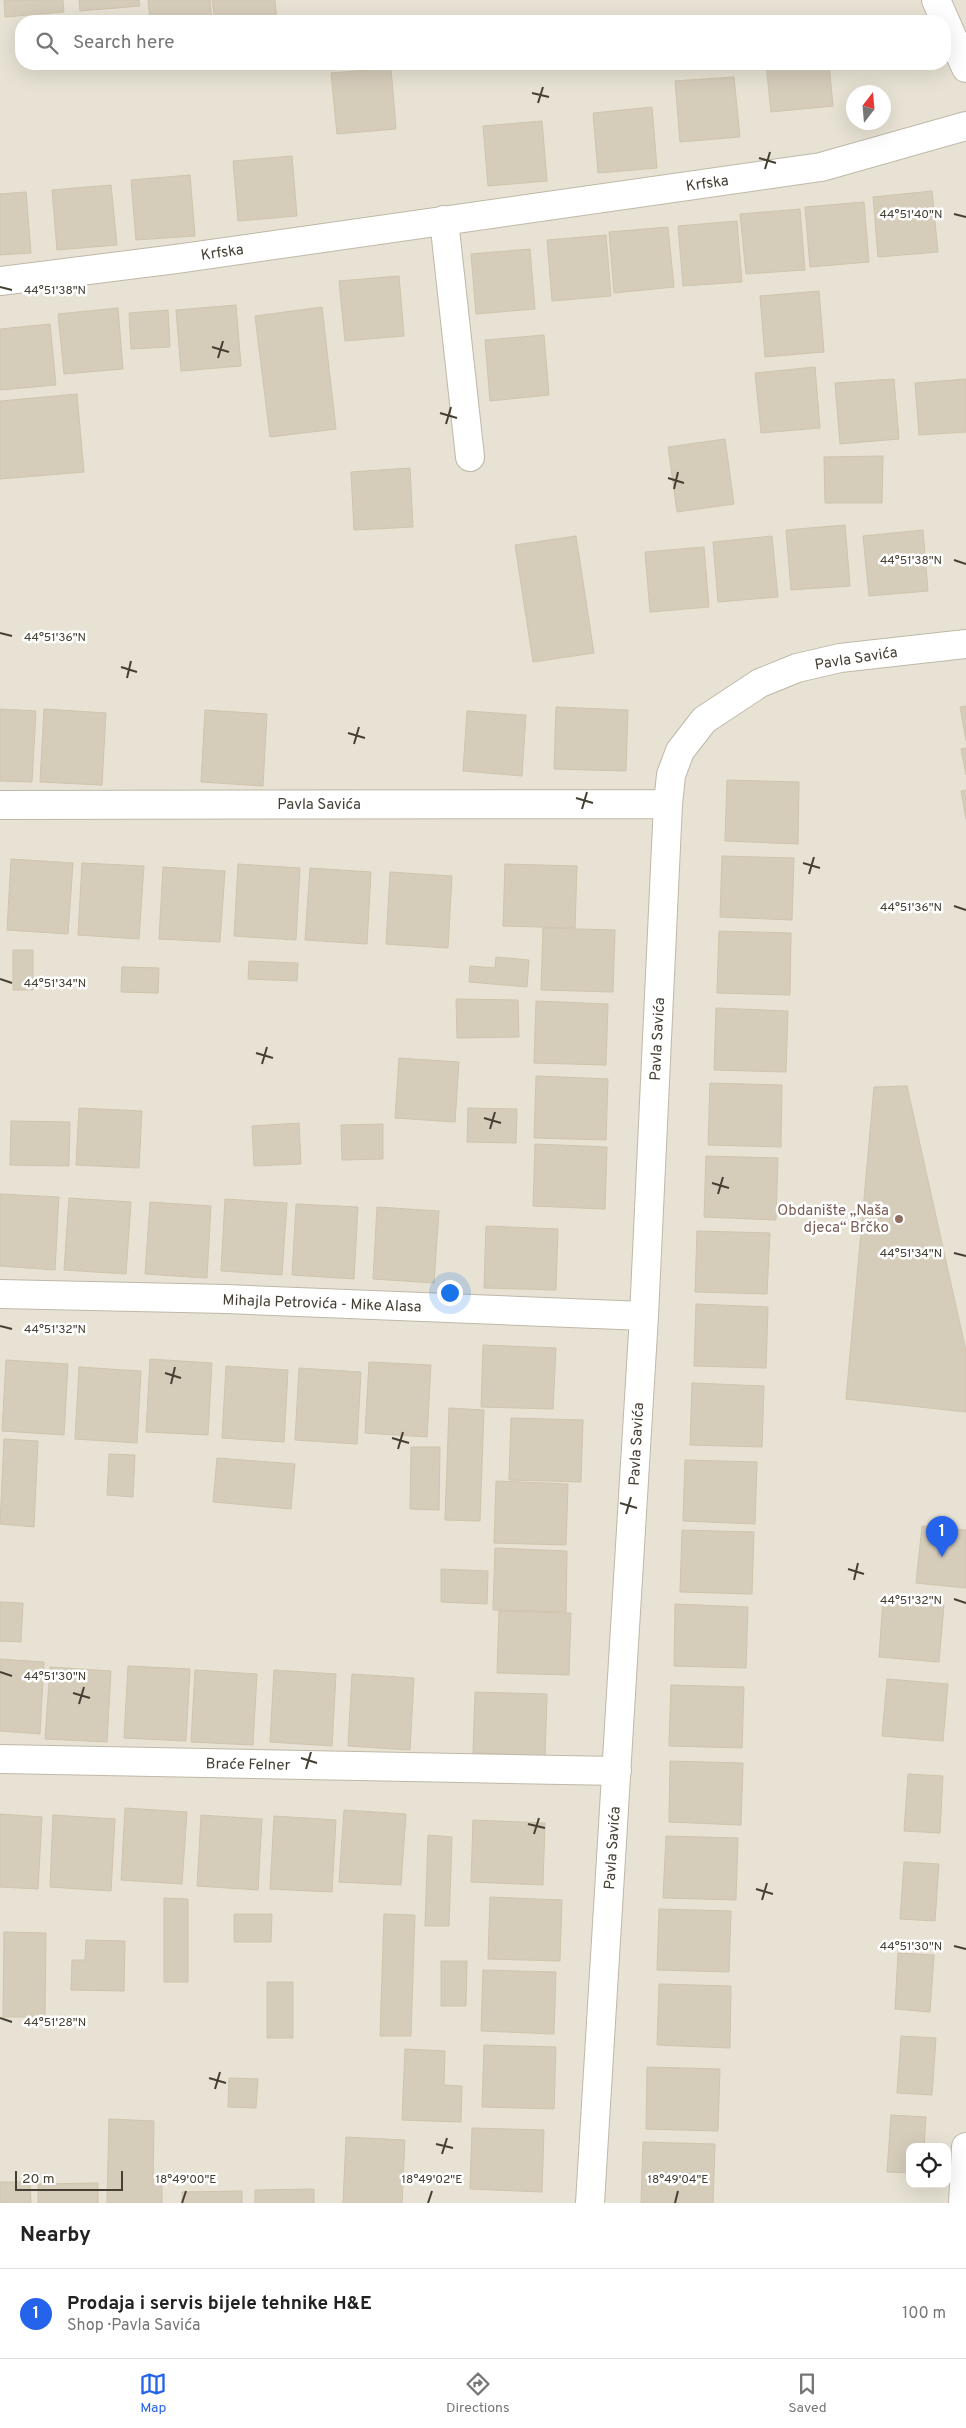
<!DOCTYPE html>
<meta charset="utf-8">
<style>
:root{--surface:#fff;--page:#f6f6f6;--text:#222;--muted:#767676;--line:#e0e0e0;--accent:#2563eb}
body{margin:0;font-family:Overpass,sans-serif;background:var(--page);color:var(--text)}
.controls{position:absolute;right:15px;bottom:15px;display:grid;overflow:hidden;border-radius:10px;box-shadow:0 5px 20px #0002}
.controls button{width:45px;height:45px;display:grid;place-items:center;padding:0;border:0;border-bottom:1px solid var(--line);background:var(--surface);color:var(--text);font:25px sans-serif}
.compass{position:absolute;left:846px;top:85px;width:45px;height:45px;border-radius:50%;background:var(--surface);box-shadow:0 5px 20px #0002;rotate:16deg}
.scale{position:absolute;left:15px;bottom:12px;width:108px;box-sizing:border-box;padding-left:5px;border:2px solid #464034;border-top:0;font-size:14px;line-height:18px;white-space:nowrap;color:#464034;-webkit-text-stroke:4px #fff;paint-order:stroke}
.you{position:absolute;left:449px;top:1292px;width:18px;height:18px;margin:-12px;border:4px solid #fff;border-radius:50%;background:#1a73e8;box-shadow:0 0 0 8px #1a73e833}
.badge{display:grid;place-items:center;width:32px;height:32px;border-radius:50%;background:var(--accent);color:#fff;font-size:16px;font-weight:700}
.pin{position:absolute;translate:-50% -41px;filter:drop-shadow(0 1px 2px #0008)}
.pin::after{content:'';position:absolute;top:26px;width:18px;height:15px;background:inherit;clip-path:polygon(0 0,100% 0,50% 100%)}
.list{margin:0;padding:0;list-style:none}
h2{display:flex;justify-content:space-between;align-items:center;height:65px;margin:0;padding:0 20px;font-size:21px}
h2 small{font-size:16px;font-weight:400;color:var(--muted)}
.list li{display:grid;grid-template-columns:32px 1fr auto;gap:15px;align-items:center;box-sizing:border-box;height:90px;padding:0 20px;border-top:1px solid var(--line)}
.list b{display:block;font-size:19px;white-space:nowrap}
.list p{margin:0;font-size:16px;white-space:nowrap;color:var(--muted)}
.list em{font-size:16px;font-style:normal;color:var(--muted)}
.icon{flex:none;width:28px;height:28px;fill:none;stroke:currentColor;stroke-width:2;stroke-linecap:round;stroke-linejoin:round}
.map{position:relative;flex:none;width:966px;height:2203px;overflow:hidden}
.search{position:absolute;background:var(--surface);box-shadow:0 5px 20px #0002;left:15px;right:15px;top:15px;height:55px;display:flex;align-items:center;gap:12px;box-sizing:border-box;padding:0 18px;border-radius:20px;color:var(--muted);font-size:19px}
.sheet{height:155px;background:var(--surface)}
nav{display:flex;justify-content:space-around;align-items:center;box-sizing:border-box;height:70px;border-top:1px solid var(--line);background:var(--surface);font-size:14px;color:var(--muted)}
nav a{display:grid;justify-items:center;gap:2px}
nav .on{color:var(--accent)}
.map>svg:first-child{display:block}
</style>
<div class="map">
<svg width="966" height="2203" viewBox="0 0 966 2203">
<rect width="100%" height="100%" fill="#f3f0e5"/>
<path fill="#e7e2d3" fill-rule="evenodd" d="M0,0H966V2203H0ZM21,21H945V64H21ZM854,92H884V122H854ZM910,2147H947V2184H910Z"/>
<path fill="#d5ccba" stroke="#d0c4ad" d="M4,0H63L64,12L5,17Z
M79,0H139L140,6L80,11Z
M148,0H210L212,21H150Z
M212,0H275L277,21H215Z
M766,64H829L833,106L771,112Z
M391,68L396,129L337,134L331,73Z
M734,77L740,137L680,142L675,81Z
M652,107L657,168L598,173L593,113Z
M542,121L547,181L488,186L483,126Z
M292,156L297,216L238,221L233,161Z
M190,175L195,236L136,240L131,180Z
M111,185L117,245L57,250L52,190Z
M932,191L938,252L878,257L873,197Z
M26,192L31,253L0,255V194Z
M864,202L869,262L810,267L805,207Z
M800,209L805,270L746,274L740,214Z
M737,221L742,282L683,286L678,226Z
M668,227L674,287L614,293L609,232Z
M606,235L611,296L552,301L547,240Z
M530,249L535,309L476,314L471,254Z
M399,276L404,336L345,341L339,281Z
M819,291L824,352L765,357L760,296Z
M236,305L241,366L181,371L176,310Z
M322,307L336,429L270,437L255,316Z
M118,308L123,369L64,374L58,314Z
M168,310L170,347L131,349L129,313Z
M50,324L56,385L0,390V329Z
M544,335L549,395L490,401L485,340Z
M815,367L820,428L761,433L755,373Z
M894,379L899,439L840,444L835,383Z
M966,379V432L919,435L915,383Z
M77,394L84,472L0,479V401Z
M725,439L734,504L677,512L668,447Z
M883,456L882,503H825L824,457Z
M410,468L413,527L354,530L351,472Z
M845,525L850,586L791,590L786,530Z
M923,530L928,591L869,596L863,536Z
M576,536L594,653L533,662L515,545Z
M772,536L778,597L718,602L713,542Z
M704,547L709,607L650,612L645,552Z
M966,706V741L960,707Z
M556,707L628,710L626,771L554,769Z
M0,709L36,711L32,782L0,781Z
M44,709L106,713L102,785L40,782Z
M205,710L267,714L263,786L201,782Z
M467,711L526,715L522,776L463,771Z
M966,748V775L961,749Z
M727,780L799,782L798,844L725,841Z
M966,790V819L961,791Z
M722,856L794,858L792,920L720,917Z
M11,859L73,863L68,934L7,930Z
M82,863L144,866L139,939L78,935Z
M238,864L300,868L296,940L234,936Z
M505,864L577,866L575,928L503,926Z
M163,867L225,871L220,942L159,939Z
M310,868L371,872L367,944L305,940Z
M390,872L452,876L448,948L386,944Z
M543,928L615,930L613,992L541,990Z
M719,931L791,933L790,995L717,993Z
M13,950H33V990H13Z
M496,957L529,960L527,987L469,982L470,966L495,968Z
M249,961L298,963L297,981L248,979Z
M122,967L159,968L158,993L121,992Z
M456,999L518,1000L519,1037L457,1038Z
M536,1001L608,1004L606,1065L534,1063Z
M716,1008L788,1011L786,1072L714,1070Z
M399,1058L459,1062L455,1122L395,1118Z
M536,1076L608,1079L606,1140L534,1138Z
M710,1083L782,1085L781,1147L708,1145Z
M907,1086L966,1351V1412L846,1399L874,1087Z
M79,1108L142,1111L139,1168L76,1165Z
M468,1108L517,1109L516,1143L467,1142Z
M11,1121L70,1122L69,1166L10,1165Z
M299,1123L301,1164L254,1166L252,1126Z
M383,1124V1159L342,1160L341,1125Z
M535,1144L607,1147L605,1209L533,1206Z
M706,1156L778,1158L776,1220L704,1217Z
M0,1194L59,1197L55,1270L0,1266Z
M69,1198L131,1202L126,1274L64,1270Z
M225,1199L287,1203L282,1275L221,1271Z
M150,1202L211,1206L207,1278L145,1274Z
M296,1204L358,1207L354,1279L292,1275Z
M377,1207L439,1211L434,1283L373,1279Z
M486,1226L558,1229L556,1290L484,1288Z
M697,1231L770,1233L767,1294L695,1292Z
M696,1304L768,1307L766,1368L694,1366Z
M483,1345L556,1348L553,1409L481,1407Z
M150,1359L212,1363L208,1435L146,1432Z
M6,1360L68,1364L64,1435L2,1431Z
M369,1362L431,1365L427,1437L365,1433Z
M226,1366L288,1370L284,1442L222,1438Z
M79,1367L141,1371L137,1443L75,1439Z
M299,1368L361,1372L357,1444L295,1440Z
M692,1383L764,1386L762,1447L690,1445Z
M449,1408L484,1410L480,1521L445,1520Z
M511,1418L583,1420L581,1482L509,1480Z
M4,1439L38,1441L34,1527L0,1524Z
M411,1447H440L439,1510L410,1509Z
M109,1454L135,1455L133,1497L107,1495Z
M217,1458L295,1464L291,1509L213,1502Z
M685,1460L757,1462L755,1524L683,1521Z
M496,1481L568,1484L566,1545L494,1543Z
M922,1526L966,1530V1588L916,1583Z
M682,1530L754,1532L752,1594L680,1592Z
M495,1548L567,1551L566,1612L493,1610Z
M441,1569L488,1571L487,1604L441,1602Z
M883,1600L944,1605L939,1662L879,1657Z
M0,1602L23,1603L21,1642L0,1641Z
M675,1604L748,1607L746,1668L674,1666Z
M499,1611L571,1613L569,1675L497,1673Z
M0,1659L44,1662L40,1734L0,1731Z
M128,1666L190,1669L186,1741L124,1738Z
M50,1667L111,1671L107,1742L45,1739Z
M195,1670L257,1674L253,1745L191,1742Z
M274,1670L336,1674L332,1746L270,1742Z
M352,1674L414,1678L410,1750L348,1746Z
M887,1679L948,1684L943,1741L882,1736Z
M671,1685L744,1687L742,1748L669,1746Z
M475,1692L547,1694L545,1756L473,1753Z
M670,1761L743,1763L741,1825L669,1822Z
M908,1774L943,1776L940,1833L904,1831Z
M125,1808L187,1812L182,1884L121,1880Z
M344,1810L406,1814L401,1885L339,1882Z
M0,1814L42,1817L38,1889L0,1887Z
M53,1815L115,1819L111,1891L50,1887Z
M201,1815L262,1819L258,1890L197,1886Z
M274,1816L336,1820L332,1892L270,1889Z
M473,1820L545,1823L543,1885L471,1882Z
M428,1835L452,1837L449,1926H425Z
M666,1836L738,1838L736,1900L663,1898Z
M904,1862L939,1864L935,1921L900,1919Z
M490,1897L562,1900L560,1961L488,1959Z
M164,1898L188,1899V1982H164Z
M659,1909L731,1911L729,1972L657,1970Z
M234,1914H272L271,1942H234Z
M384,1914L415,1915L411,2036H380Z
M4,1932L46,1933L45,2017H3Z
M86,1940L125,1941L124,1991L71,1990L72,1960H85Z
M898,1953L934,1955L930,2012L895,2009Z
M441,1961H467L466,2006H441Z
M483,1970L556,1972L554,2034L481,2031Z
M267,1982H293V2038H267Z
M659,1984L731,1986L730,2048L657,2045Z
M901,2036L936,2038L932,2095L897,2093Z
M484,2045L556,2047L554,2109L482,2107Z
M405,2049L445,2051L444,2085L462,2086L461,2122L402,2120Z
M647,2067L720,2069L718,2131L646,2129Z
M229,2078L258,2079L256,2108L228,2107Z
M891,2115L926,2117L924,2147H910V2173L887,2172Z
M109,2119L154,2121L153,2185H162V2203H107Z
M472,2128L544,2130L542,2192L470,2189Z
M346,2137L405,2140L402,2203H343Z
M643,2142L715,2144L713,2203H641Z
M0,2182H30L31,2203H0Z
M98,2183V2203H38V2184Z
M314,2189V2203H255V2190Z
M242,2191V2203H182V2192Z"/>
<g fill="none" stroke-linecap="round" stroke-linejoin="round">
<g stroke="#bfb8a7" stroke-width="30">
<path id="street" d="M936,0L966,68
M444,220L470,457
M0,281L176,259L821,167L966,126
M0,805L668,804
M0,1294L226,1299L644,1316
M0,1759L617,1771
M590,2203L644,1316L668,804L671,775L680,751L704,720L760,683L797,668L840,658L966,644
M963,2203L966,2147"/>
</g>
<use href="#street" stroke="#fff" stroke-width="28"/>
</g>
<path fill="none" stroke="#464034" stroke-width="2" d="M532,93L549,97M538,103L543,87M759,158L776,163M765,169L770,152M954,214L966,217M0,287L12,290M212,347L229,352M218,358L223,341M440,413L457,418M446,424L451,407M668,478L684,483M674,489L678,472M954,560L966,564M0,633L12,636M121,667L137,672M127,678L131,661M348,733L365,738M354,744L359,727M576,798L593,803M582,809L587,792M803,863L820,868M809,874L814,857M954,906L966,910M0,979L12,983M256,1053L273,1058M262,1064L267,1047M484,1118L501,1123M490,1129L495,1112M712,1183L729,1188M718,1194L723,1177M954,1253L966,1256M0,1326L12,1329M165,1373L181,1378M171,1384L175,1367M392,1438L409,1443M398,1449L403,1432M620,1503L637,1508M626,1514L631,1497M848,1569L864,1574M854,1580L858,1563M954,1599L966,1603M0,1672L12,1676M73,1693L90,1698M79,1704L84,1687M301,1758L317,1763M306,1769L311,1752M528,1824L545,1828M534,1834L539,1818M756,1889L773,1894M762,1900L767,1883M954,1946L966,1949M0,2018L12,2022M209,2078L226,2083M215,2089L220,2072M436,2144L453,2148M442,2154L447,2138M182,2203L186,2191M428,2203L432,2191M675,2203L678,2191"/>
<circle fill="#8d6e63" stroke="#fff" stroke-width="2" cx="899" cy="1219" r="5"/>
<g text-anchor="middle" stroke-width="5" stroke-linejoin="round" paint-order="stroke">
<g font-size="15" fill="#464034" stroke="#fff">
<text transform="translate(707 183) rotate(-8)" y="5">Krfska</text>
<text transform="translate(222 252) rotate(-8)" y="5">Krfska</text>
<text transform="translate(856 658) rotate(-9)" y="5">Pavla Savića</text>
<text x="319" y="809">Pavla Savića</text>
<text transform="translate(657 1039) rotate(-87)" y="5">Pavla Savića</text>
<text transform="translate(322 1303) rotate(2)" y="5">Mihajla Petrovića - Mike Alasa</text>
<text transform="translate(636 1444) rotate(-87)" y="5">Pavla Savića</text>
<text transform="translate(248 1764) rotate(1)" y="5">Braće Felner</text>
<text transform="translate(612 1848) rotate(-86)" y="5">Pavla Savića</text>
</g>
<g font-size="15" fill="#785e54" stroke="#fff" text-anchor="end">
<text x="889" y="1215">Obdanište „Naša<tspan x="889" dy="17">djeca“ Brčko</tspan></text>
</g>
</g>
<g font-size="12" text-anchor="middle" fill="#464034" stroke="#fff" stroke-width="5" stroke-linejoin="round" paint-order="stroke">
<text x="911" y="218">44°51'40"N</text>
<text x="55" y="294">44°51'38"N</text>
<text x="911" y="564">44°51'38"N</text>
<text x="55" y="641">44°51'36"N</text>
<text x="911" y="911">44°51'36"N</text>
<text x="55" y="987">44°51'34"N</text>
<text x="911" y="1257">44°51'34"N</text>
<text x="55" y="1333">44°51'32"N</text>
<text x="911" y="1604">44°51'32"N</text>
<text x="55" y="1680">44°51'30"N</text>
<text x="911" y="1950">44°51'30"N</text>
<text x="55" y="2026">44°51'28"N</text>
<text x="186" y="2183">18°49'00"E</text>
<text x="432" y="2183">18°49'02"E</text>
<text x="678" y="2183">18°49'04"E</text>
</g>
</svg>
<div class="controls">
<button><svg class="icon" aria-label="locate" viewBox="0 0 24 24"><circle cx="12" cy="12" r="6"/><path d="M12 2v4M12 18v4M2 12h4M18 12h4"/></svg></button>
</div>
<svg class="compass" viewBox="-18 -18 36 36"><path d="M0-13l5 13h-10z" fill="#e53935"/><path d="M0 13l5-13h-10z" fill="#767676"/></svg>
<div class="scale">20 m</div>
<div class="you"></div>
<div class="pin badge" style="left:942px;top:1557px">1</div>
<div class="search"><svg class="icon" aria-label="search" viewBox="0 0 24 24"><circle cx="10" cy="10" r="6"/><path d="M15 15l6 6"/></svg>Search here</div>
</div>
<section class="sheet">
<h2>Nearby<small></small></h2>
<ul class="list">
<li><span class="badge">1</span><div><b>Prodaja i servis bijele tehnike H&amp;E</b><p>Shop · Pavla Savića</p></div><em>100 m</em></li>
</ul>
</section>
<nav>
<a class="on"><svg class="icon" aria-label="map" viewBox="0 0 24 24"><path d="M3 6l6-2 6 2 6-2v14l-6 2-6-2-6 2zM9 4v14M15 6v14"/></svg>Map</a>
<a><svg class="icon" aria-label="directions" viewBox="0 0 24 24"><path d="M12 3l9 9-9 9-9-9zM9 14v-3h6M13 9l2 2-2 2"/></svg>Directions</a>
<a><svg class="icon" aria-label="saved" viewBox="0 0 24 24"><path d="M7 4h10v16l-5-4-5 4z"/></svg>Saved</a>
</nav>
